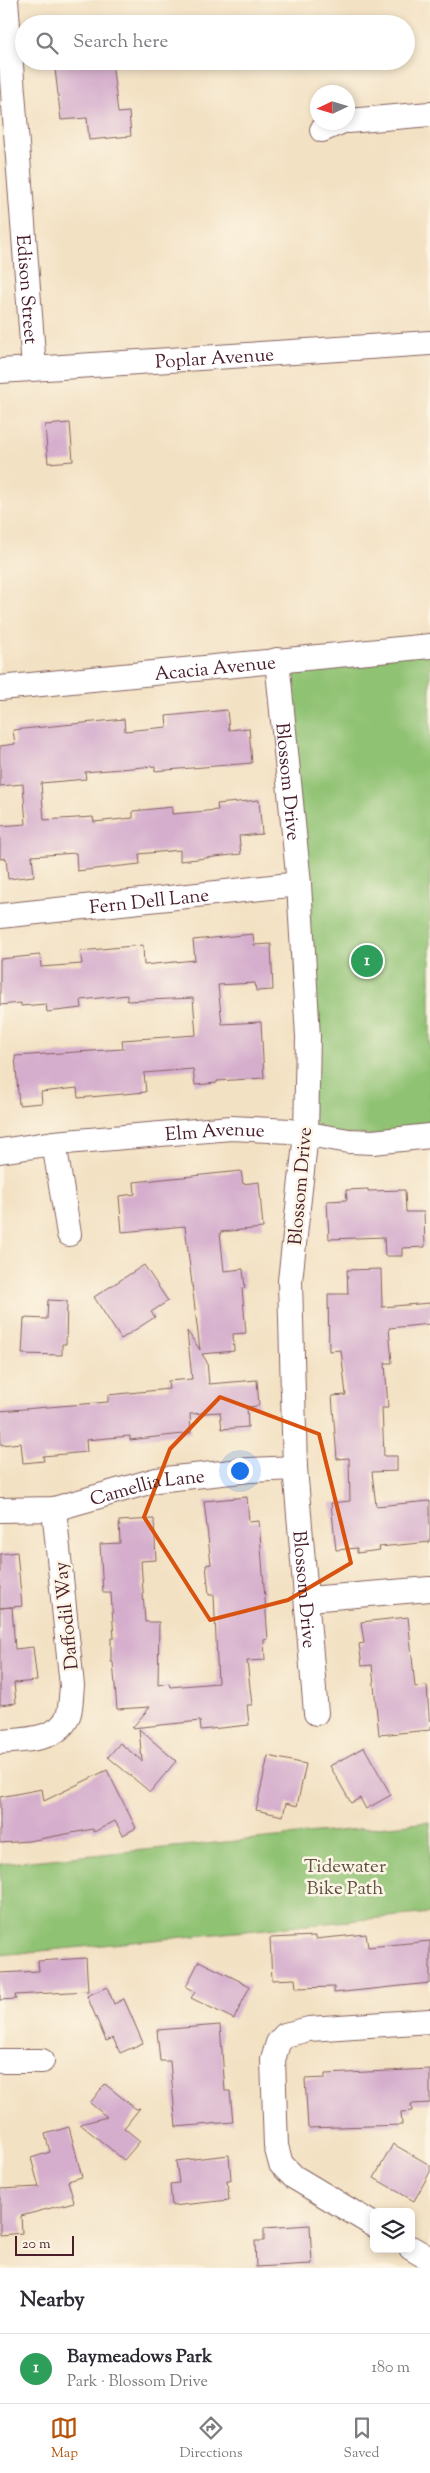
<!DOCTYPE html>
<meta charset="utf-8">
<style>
:root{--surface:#fff;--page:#f7f7f7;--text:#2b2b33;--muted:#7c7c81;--line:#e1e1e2;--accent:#b45309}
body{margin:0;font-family:"Sorts Mill Goudy",serif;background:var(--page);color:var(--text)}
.controls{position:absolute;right:15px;bottom:15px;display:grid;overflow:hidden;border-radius:8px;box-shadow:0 2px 8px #0003}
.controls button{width:45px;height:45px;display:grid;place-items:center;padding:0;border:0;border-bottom:1px solid var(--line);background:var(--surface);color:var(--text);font:25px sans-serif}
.compass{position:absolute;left:310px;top:85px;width:45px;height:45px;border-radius:50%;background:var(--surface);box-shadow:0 2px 8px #0003;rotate:266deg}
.scale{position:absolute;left:15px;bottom:12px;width:59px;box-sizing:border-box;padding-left:5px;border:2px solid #4a1f2b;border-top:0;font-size:14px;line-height:18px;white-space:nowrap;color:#4a1f2b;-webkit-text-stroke:4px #fcf5e5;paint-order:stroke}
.you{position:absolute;left:239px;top:1470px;width:18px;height:18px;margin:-12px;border:4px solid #fff;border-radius:50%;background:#1a73e8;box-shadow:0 0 0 8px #1a73e833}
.badge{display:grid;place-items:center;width:32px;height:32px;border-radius:50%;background:var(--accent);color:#fff;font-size:16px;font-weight:700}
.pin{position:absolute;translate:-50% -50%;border:2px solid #fff;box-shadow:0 1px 5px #0006}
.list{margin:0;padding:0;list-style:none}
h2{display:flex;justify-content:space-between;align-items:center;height:65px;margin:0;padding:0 20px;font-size:21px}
h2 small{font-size:16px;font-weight:400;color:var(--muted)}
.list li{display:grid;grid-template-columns:32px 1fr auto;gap:15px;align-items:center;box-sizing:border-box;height:70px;padding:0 20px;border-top:1px solid var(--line)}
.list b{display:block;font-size:19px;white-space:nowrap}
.list p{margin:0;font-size:16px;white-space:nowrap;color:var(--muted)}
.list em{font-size:16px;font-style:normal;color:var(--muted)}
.icon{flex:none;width:28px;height:28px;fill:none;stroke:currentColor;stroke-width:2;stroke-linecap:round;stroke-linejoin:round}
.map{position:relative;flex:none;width:430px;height:2268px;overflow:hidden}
.search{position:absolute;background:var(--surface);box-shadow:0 2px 8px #0003;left:15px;right:15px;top:15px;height:55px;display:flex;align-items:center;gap:12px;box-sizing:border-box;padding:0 18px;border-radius:28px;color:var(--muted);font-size:19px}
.sheet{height:135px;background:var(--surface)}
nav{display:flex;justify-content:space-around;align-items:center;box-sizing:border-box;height:70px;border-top:1px solid var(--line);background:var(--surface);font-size:14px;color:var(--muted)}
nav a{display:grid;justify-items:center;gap:2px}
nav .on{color:var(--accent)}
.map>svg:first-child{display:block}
</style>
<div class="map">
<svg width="430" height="2268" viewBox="0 0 430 2268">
<rect width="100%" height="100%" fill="#fcf5e5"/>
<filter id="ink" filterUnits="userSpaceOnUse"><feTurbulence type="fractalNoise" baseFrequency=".02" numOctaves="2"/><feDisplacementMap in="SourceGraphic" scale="10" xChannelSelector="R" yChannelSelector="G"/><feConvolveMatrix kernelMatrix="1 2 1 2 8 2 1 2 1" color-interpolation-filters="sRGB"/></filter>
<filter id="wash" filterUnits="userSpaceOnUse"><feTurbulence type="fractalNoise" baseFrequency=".0096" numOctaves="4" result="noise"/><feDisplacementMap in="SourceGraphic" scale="20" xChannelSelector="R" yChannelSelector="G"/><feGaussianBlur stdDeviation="1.12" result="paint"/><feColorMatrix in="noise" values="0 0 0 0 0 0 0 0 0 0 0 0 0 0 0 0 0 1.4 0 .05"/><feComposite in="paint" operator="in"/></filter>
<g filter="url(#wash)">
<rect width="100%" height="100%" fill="#f3e1c3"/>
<path fill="#90c273" stroke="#6d704f" d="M430,646V1136L306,1134L277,660Z
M430,1822V1913L0,1955V1864Z"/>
<g id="blocks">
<path fill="#d5aecd" d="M54,61H112L118,113L129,112L131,136L89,140L87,118L61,120Z
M70,423L73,461L48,463L45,425Z
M227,710L229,730L249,728L252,763L155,771V766L85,772L86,779L41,783L44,820L93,817L94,822L133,818V811L172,807V814L218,810L217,804L259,800L262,834L239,836L241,854L180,861V850L139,854L140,864L77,871L76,853L32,856L34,876L8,879L6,858L0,859V826L26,824L23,784L0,786V746L15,744L13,730L124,719L125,731L167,727L166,716Z
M253,934L254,945L271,944L273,990L256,991L255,983L218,985L222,1024L261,1022L264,1078L217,1081V1083L195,1085L193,1069L144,1073L146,1092L78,1098L77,1088L41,1092L42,1103L19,1105L15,1056L123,1049L122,1040L196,1035L193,998L127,1001V995L81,1000L82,1008L47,1012L46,1004L21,1006V1003L0,1005V959L40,955L41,967L82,964L80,951L143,945L144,965L195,960L193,940Z
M241,1171L243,1184L259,1182L263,1228L220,1232L224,1271L243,1269L245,1288H242L246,1333L233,1334L234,1351L202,1354L207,1362L209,1384L257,1380L259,1406L247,1407L248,1427L222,1429L220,1412L190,1414L191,1433L130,1440V1436L86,1440L87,1452L43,1456L44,1461L23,1463L21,1443L1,1445L0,1411L108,1402V1395L169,1389L168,1381L192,1379L187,1331L200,1350L185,1226L122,1232L119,1196L135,1194L134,1182Z
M368,1189V1191L405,1190L406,1212H424L425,1247L402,1248V1256H385L384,1237L329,1239L327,1201L347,1200L346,1190Z
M144,1265L168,1301L151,1312L155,1317L121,1339L94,1297Z
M381,1269L382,1307L430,1303V1324L389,1328L392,1363H385L388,1408H382L384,1456H397V1471L372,1472L376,1506L430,1501V1542L379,1547L380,1550L357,1553V1548L336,1550L331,1503L350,1501L349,1458L337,1459L332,1396L346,1395L341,1350L329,1351L328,1294H348L347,1270Z
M48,1300L67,1301L66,1344H62V1355L22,1354L24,1318L47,1319Z
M247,1497L249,1522L259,1521L268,1639L264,1640L265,1660L247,1661L252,1705H247L249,1725L201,1730L200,1721L132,1728L150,1707L117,1709L113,1662H111V1638H114L111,1593H103L100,1544L120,1543L119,1521L154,1519L156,1560L141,1561L145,1622H159L158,1685L169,1683L170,1687L218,1683L214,1595H209L206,1565L211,1564L204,1501Z
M17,1552L22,1606L0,1608V1554Z
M12,1607L15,1649L33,1647L37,1681L14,1683L16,1703L0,1705V1608Z
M408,1617L415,1687L427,1686L430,1730L379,1735L372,1665L362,1666L359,1644L364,1643L361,1622Z
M139,1729L176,1761L150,1792L108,1757L120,1743L142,1761Z
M364,1747L391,1795L366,1809L360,1798L351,1803L330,1766Z
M268,1756L306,1764L297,1806L286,1803L283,1816L256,1810Z
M107,1770L136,1828L123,1835L115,1821L94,1832L93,1829L29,1841L0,1843V1797L42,1789L44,1801Z
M366,1934L368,1947L430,1941V1983L334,1993V1987L296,1988L295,1979L272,1980L270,1938L315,1936V1939Z
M86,1958L88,1991L15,1995L16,1999L0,2000V1973L39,1971L38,1961Z
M199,1961L250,1986L234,2019L191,1998L195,1992L186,1987Z
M107,1987L114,2004L124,1999L143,2043L120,2053L113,2038L106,2041L87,1996Z
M220,2025L225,2091H230L233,2122L176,2127L170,2061H160L157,2030Z
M430,2069V2103L411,2104L412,2111L401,2112L402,2125L308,2128L305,2079L325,2078V2074Z
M105,2084L136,2109L140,2108L124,2128L140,2141L124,2160L80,2124L107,2117L90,2103Z
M69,2127L82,2177L68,2181L74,2202L21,2216L22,2233L0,2235V2189L39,2187L31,2158L50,2152L45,2134Z
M393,2144L430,2165V2172L414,2201L374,2178Z
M229,2155L231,2180H227L229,2200L172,2206L170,2184L179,2183L176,2161Z
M310,2225L312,2264L256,2267L255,2241H264V2228Z"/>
</g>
</g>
<g filter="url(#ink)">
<use href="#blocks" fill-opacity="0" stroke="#856360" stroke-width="1"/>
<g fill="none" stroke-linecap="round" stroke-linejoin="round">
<g stroke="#856360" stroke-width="26">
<g id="minor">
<path id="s1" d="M6,0L34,368"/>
<path d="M348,121L430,114"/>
<path d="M322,130L341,122"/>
<path id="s2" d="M0,371L430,343"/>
<path id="s3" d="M277,660L299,884L308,1037L306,1134L290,1281L295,1468L316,1713"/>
<path id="s4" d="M0,688L430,646"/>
<path id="s5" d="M0,916L299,884"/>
<path d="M54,1143L69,1234"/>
<path id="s6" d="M0,1151L54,1143L231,1128L290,1131L349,1141L373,1142L430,1136"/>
<path id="s7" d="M0,1510L54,1509L156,1480L250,1470L295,1468"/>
<path d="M308,1599L430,1589"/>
<path d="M0,1742C23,1740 61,1741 69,1713C71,1705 71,1694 72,1686L54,1509"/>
<path d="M0,2061H42"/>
<path d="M374,2225L294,2177L281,2164L276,2146L273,2060L278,2043L285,2035L309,2029L430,2021"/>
<path d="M411,2248L430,2259"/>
</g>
</g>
<use href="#minor" stroke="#fff" stroke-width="24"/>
</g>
</g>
<path fill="none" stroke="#d8530f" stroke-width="4" stroke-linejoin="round" d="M220,1397L319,1434L351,1563L288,1600L210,1620L144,1517L170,1449Z"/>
<g text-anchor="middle" stroke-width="5" stroke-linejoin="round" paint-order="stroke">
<g font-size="19" fill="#4a1f2b" stroke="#fcf5e5">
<text dy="7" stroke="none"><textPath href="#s1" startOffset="290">Edison Street</textPath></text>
<text dy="7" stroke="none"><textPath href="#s2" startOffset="215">Poplar Avenue</textPath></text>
<text dy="7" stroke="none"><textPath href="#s4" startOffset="216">Acacia Avenue</textPath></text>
<text dy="7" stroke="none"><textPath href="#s3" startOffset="122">Blossom Drive</textPath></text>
<text dy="7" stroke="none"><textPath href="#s5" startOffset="150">Fern Dell Lane</textPath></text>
<text dy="7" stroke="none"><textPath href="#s6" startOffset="216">Elm Avenue</textPath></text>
<text transform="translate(299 1186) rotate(-85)" y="7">Blossom Drive</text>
<text dy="7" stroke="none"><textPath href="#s7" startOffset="150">Camellia Lane</textPath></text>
<text dy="7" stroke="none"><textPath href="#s3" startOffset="932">Blossom Drive</textPath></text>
<text transform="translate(65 1616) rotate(-96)" y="7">Daffodil Way</text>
</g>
<g font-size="19" fill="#5f5041" stroke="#fcf5e5">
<text x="345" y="1872">Tidewater<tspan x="345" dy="22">Bike Path</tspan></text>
</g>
</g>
</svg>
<div class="controls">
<button><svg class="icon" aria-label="layers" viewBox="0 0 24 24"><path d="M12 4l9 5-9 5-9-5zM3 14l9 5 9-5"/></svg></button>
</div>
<svg class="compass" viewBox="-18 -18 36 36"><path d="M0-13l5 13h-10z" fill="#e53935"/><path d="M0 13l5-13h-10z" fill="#7c7c81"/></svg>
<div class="scale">20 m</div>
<div class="you"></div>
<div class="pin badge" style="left:367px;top:961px;background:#2e9e5b">1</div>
<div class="search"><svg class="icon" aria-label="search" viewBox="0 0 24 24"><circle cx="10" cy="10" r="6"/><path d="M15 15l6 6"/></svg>Search here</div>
</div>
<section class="sheet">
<h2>Nearby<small></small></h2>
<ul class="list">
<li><span class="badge" style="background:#2e9e5b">1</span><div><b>Baymeadows Park</b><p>Park · Blossom Drive</p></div><em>180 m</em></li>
</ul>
</section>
<nav>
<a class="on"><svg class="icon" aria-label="map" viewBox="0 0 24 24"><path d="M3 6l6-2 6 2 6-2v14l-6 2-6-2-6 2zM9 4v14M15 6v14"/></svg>Map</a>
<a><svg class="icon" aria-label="directions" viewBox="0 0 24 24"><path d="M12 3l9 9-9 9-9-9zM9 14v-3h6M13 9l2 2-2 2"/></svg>Directions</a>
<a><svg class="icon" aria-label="saved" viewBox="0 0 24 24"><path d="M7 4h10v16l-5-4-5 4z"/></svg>Saved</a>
</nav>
